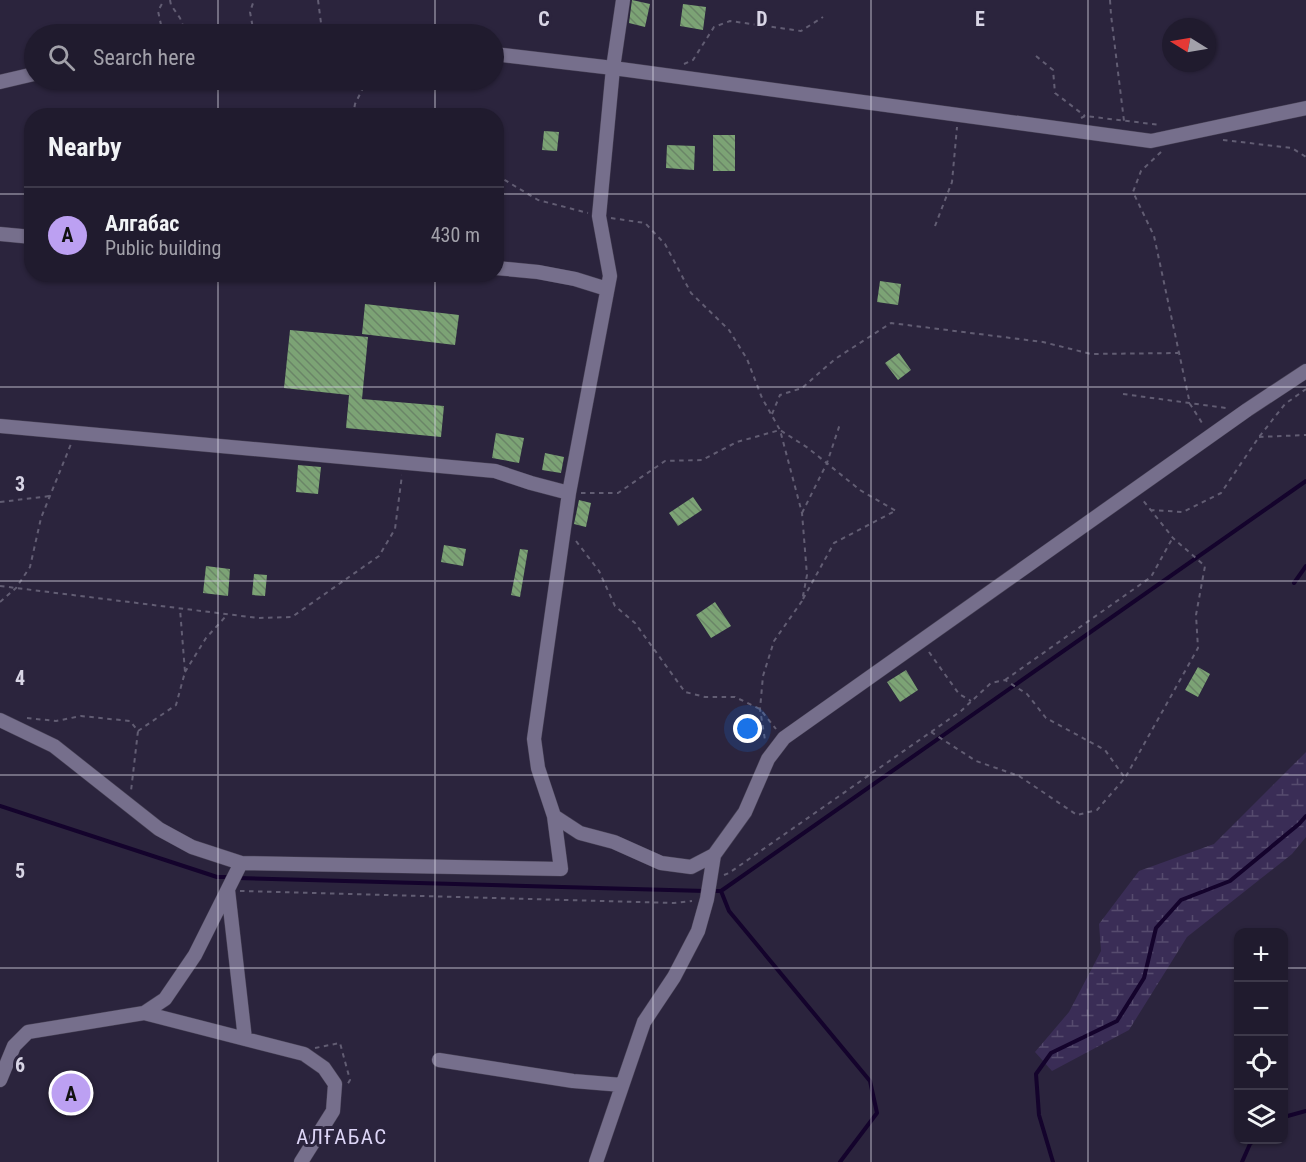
<!DOCTYPE html>
<meta charset="utf-8">
<style>
:root{--surface:#201b2e;--page:#282436;--text:#f1f3f6;--muted:#a2a1aa;--line:#3d394a;--accent:#bca0f2}
body{margin:0;font-family:"Roboto Condensed",sans-serif;background:var(--page);color:var(--text)}
.controls{position:absolute;right:18px;bottom:18px;display:grid;overflow:hidden;border-radius:12px;box-shadow:0 2px 4px #0004}
.controls button{width:54px;height:54px;display:grid;place-items:center;padding:0;border:0;border-bottom:2px solid var(--line);background:var(--surface);color:var(--text);font:30px sans-serif}
.compass{position:absolute;left:1162px;top:18px;width:54px;height:54px;border-radius:50%;background:var(--surface);box-shadow:0 2px 4px #0004;rotate:281deg}
.you{position:absolute;left:748px;top:729px;width:21px;height:21px;margin:-15px;border:4px solid #fff;border-radius:50%;background:#1a73e8;box-shadow:0 0 0 9px #1a73e833}
.badge{display:grid;place-items:center;width:39px;height:39px;border-radius:50%;background:var(--accent);color:#111;font-size:20px;font-weight:700}
.pin{position:absolute;translate:-50% -50%;border:3px solid #fff;box-shadow:0 2px 6px #0006}
.list{margin:0;padding:0;list-style:none}
h2{display:flex;justify-content:space-between;align-items:center;height:78px;margin:0;padding:0 24px;font-size:26px}
h2 small{font-size:20px;font-weight:400;color:var(--muted)}
.list li{display:grid;grid-template-columns:39px 1fr auto;gap:18px;align-items:center;box-sizing:border-box;height:96px;padding:0 24px;border-top:2px solid var(--line)}
.list b{display:block;font-size:22px;white-space:nowrap}
.list p{margin:0;font-size:20px;white-space:nowrap;color:var(--muted)}
.list em{font-size:20px;font-style:normal;color:var(--muted)}
.icon{flex:none;width:33px;height:33px;fill:none;stroke:currentColor;stroke-width:2;stroke-linecap:round;stroke-linejoin:round}
.map{position:relative;flex:none;width:1306px;height:1162px;overflow:hidden}
.search{position:absolute;background:var(--surface);box-shadow:0 2px 4px #0004;left:24px;top:24px;width:480px;height:66px;display:flex;align-items:center;gap:15px;box-sizing:border-box;padding:0 21px;border-radius:33px;color:var(--muted);font-size:22px}
.panel{position:absolute;background:var(--surface);box-shadow:0 2px 4px #0004;left:24px;top:108px;width:480px;height:174px;border-radius:24px}
.map>svg:first-child{display:block}
</style>
<div class="map">
<svg width="1306" height="1162" viewBox="0 0 1306 1162">
<defs>
<pattern id="wetland-marsh" width="20" height="14" patternUnits="userSpaceOnUse" patternTransform="scale(1.5)"><rect width="20" height="14" fill="#3a2d56"/><path d="M1 5h8M5 5V1M11 12h8M15 12V8" fill="none" stroke="#564b6e"/></pattern>
<pattern id="building-back-hatch" width="6" height="6" patternUnits="userSpaceOnUse" patternTransform="scale(1.5)"><rect width="6" height="6" fill="#7ca375"/><path d="M-1 5l2 2M0 0l6 6M5-1l2 2" fill="none" stroke="#6a8567"/></pattern>
</defs>
<rect width="100%" height="100%" fill="#2b243d"/>
<path fill="url(#wetland-marsh)" d="M1306,752V837L1292,854L1187,937L1129,1030L1052,1071L1035,1052L1069,1012L1101,951L1099,924L1139,871L1214,844Z"/>
<g fill="none" stroke-linecap="round" stroke-linejoin="round">
<path stroke="#14032c" stroke-width="4" d="M1294,583L1306,566
M0,806L217,877H231
M238,878L705,891
M712,891H721L1306,481
M721,891L729,911L870,1081L877,1113L840,1162
M1284,1117L1306,1111
M1053,1162L1039,1115L1036,1074L1051,1053L1117,1021L1144,978L1156,928L1181,900L1230,881L1299,824L1306,816
M1242,1162L1250,1144L1254,1140"/>
</g>
<path fill="url(#building-back-hatch)" d="M632,0L650,4L645,27L629,23Z
M683,4L706,7L703,30L680,26Z
M544,131L559,132L557,151L542,150Z
M713,135H735V171H713Z
M667,145L695,146L694,170L666,168Z
M880,281L901,284L898,305L877,302Z
M365,304L459,315L455,345L362,334Z
M290,330L368,337L362,399L444,406L441,437L346,428L349,395L284,388Z
M899,353L911,370L898,380L885,363Z
M496,433L524,438L519,463L492,458Z
M545,453L564,457L561,473L542,470Z
M298,465L321,467L318,494L296,492Z
M693,497L702,510L678,526L669,513Z
M579,500L591,503L586,527L574,524Z
M444,545L466,549L463,566L441,562Z
M520,549L528,550L520,597L511,595Z
M206,566L230,569L228,596L203,593Z
M254,574L267,575L265,596L252,595Z
M715,602L731,626L711,638L696,615Z
M1198,667L1210,674L1198,697L1185,690Z
M906,670L918,690L900,702L887,682Z"/>
<g fill="none" stroke-linecap="round" stroke-linejoin="round">
<g stroke="#474155" stroke-width="15">
<path id="minor" d="M319,34H353
M494,54L613,68L1151,141L1306,108
M0,82L34,74
M0,234L32,237
M496,268L538,272L575,279L607,289
M0,426L495,471L531,483L569,493
M0,720L54,746L159,829L192,847L241,863L561,869L554,816L538,768L534,739L569,493L610,276L599,216L613,68L623,0
M554,816L580,833L614,842L661,863L691,867L714,855L745,812L768,759L784,738L1247,410L1306,371
M228,890L245,1039
M144,1013L304,1054L324,1068L335,1084L333,1111L301,1162
M439,1060L573,1081L622,1085
M0,1080L14,1046L28,1032L144,1013L165,999L195,955L241,863
M596,1162L644,1022L674,977L698,931L707,899L714,855"/>
</g>
<path stroke="#625d73" stroke-width="2" stroke-dasharray="4.5 4.5" stroke-linecap="butt" d="M170,0L171,5L180,18L186,34
M318,0L321,23
M1110,0L1111,15L1124,121
M163,34L158,11L164,0
M254,34L250,12L254,0
M1036,56L1053,70L1055,93L1085,116
M684,64L693,60L714,27L730,21L801,31L823,17
M353,116L355,104L367,80
M1081,118L1085,116L1161,125
M1223,140L1292,148L1306,157
M1161,152L1141,171L1133,192L1154,236L1190,404L1204,426
M496,177L503,179L538,200L588,213
M611,218L645,223L665,244L691,293L729,330L747,359L762,398L780,430L802,513L807,575L802,601L774,641L763,676L760,709L765,740
M935,226L952,182L957,127
M1123,394L1226,408
M772,414L780,395L802,388L835,359L891,323L1043,342L1091,354L1178,353
M1259,437L1306,435
M581,493H618L665,461L702,460L737,442L780,430L808,448L860,490L896,511
M0,502L50,496
M1150,510L1183,512L1221,493L1259,437L1285,404L1306,389
M802,513L827,463L840,424
M576,541L599,571L615,606L635,623L685,692L705,697H735L760,709L776,729
M0,586L258,618L292,617L379,556L395,529L402,475
M803,599L834,543L895,511
M0,602L16,588L30,567L41,518L71,444
M929,652L959,694L971,701
M185,672L206,638L227,615
M1005,680L1151,577L1172,539
M27,718L56,721L81,716L130,721L138,731L131,791
M138,731L176,705L185,672L180,609
M931,732L976,761L1019,776L1077,815L1097,810L1125,778L1198,648L1196,615L1205,566L1173,538L1142,499
M724,875L729,873L961,711L991,683L1005,680L1027,694L1046,718L1105,750L1125,778
M240,891L674,903L692,901
M315,1048L340,1043L350,1080L347,1085"/>
<use href="#minor" stroke="#766f8c" stroke-width="14"/>
</g>
<path fill="none" stroke="#d8d5e5" stroke-width="1.5" stroke-opacity="0.55" d="M218,0V34M435,0V34M653,0V1162M871,0V1162M1088,0V1162M218,80V116M435,80V116M0,194H32M496,194H1306M218,274V1162M435,274V1162M0,387H1306M0,581H1306M0,775H1306M0,968H1238M1284,968H1306"/>
<g text-anchor="middle" stroke-width="6" stroke-linejoin="round" paint-order="stroke">
<g font-size="21" letter-spacing="1.5" fill="#ddd5f6" stroke="#2b243d">
<text x="342" y="1144">АЛҒАБАС</text>
</g>
</g>
<g font-size="20" text-anchor="middle" font-weight="bold" fill="#d8d5e5" stroke="#2b243d" stroke-width="6" stroke-linejoin="round" paint-order="stroke">
<text x="544" y="26">C</text>
<text x="762" y="26">D</text>
<text x="980" y="26">E</text>
<text x="20" y="491">3</text>
<text x="20" y="685">4</text>
<text x="20" y="878">5</text>
<text x="20" y="1072">6</text>
</g>
</svg>
<div class="controls">
<button>+</button>
<button>−</button>
<button><svg class="icon" aria-label="locate" viewBox="0 0 24 24"><circle cx="12" cy="12" r="6"/><path d="M12 2v4M12 18v4M2 12h4M18 12h4"/></svg></button>
<button><svg class="icon" aria-label="layers" viewBox="0 0 24 24"><path d="M12 4l9 5-9 5-9-5zM3 14l9 5 9-5"/></svg></button>
</div>
<svg class="compass" viewBox="-18 -18 36 36"><path d="M0-13l5 13h-10z" fill="#e53935"/><path d="M0 13l5-13h-10z" fill="#a2a1aa"/></svg>
<div class="you"></div>
<div class="pin badge" style="left:71px;top:1093px">A</div>
<div class="search"><svg class="icon" aria-label="search" viewBox="0 0 24 24"><circle cx="10" cy="10" r="6"/><path d="M15 15l6 6"/></svg>Search here</div>
<section class="panel">
<h2>Nearby<small></small></h2>
<ul class="list">
<li><span class="badge">A</span><div><b>Алгабас</b><p>Public building</p></div><em>430 m</em></li>
</ul>
</section>
</div>
